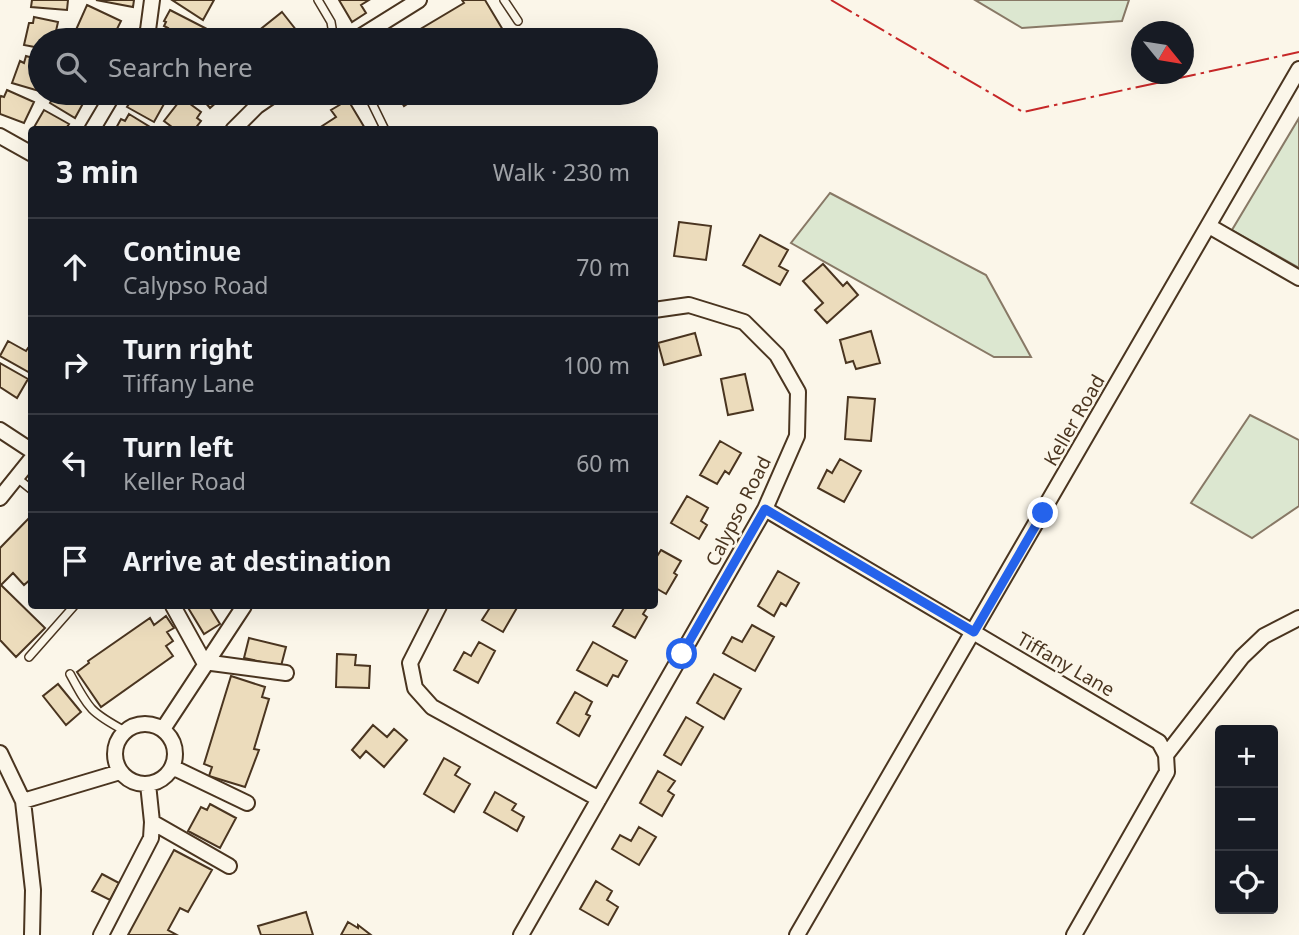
<!DOCTYPE html>
<meta charset="utf-8">
<style>
:root{--surface:#171b24;--page:#242831;--text:#f1f3f6;--muted:#9ea1a6;--line:#363941}
body{margin:0;font-family:"Noto Sans",sans-serif;background:var(--page);color:var(--text)}
.controls{position:absolute;right:21px;bottom:21px;display:grid;overflow:hidden;border-radius:7px;box-shadow:0 7px 28px #0002}
.controls button{width:63px;height:63px;display:grid;place-items:center;padding:0;border:0;border-bottom:2px solid var(--line);background:var(--surface);color:var(--text);font:35px sans-serif}
.compass{position:absolute;left:1131px;top:21px;width:63px;height:63px;border-radius:50%;background:var(--surface);box-shadow:0 7px 28px #0002;rotate:120deg}
.stop{position:absolute;width:21px;height:21px;margin:-16px;border:5px solid #2563eb;border-radius:50%;background:#fff}
.stop.end{background:#2563eb;border-color:#fff;box-shadow:0 2px 7px #0008}
.list{margin:0;padding:0;list-style:none}
h2{display:flex;justify-content:space-between;align-items:center;height:91px;margin:0;padding:0 28px;font-size:30px}
h2 small{font-size:23px;font-weight:400;color:var(--muted)}
.list li{display:grid;grid-template-columns:46px 1fr auto;gap:21px;align-items:center;box-sizing:border-box;height:98px;padding:0 28px;border-top:2px solid var(--line)}
.list b{display:block;font-size:26px;white-space:nowrap}
.list p{margin:0;font-size:23px;white-space:nowrap;color:var(--muted)}
.list em{font-size:23px;font-style:normal;color:var(--muted)}
.icon{flex:none;width:38px;height:38px;fill:none;stroke:currentColor;stroke-width:2;stroke-linecap:round;stroke-linejoin:round}
.map{position:relative;flex:none;width:1299px;height:935px;overflow:hidden}
.search{position:absolute;background:var(--surface);box-shadow:0 7px 28px #0002;left:28px;top:28px;width:630px;height:77px;display:flex;align-items:center;gap:18px;box-sizing:border-box;padding:0 24px;border-radius:38px;color:var(--muted);font-size:26px}
.panel{position:absolute;background:var(--surface);box-shadow:0 7px 28px #0002;left:28px;top:126px;width:630px;height:483px;border-radius:7px}
.map>svg:first-child{display:block}
</style>
<div class="map">
<svg width="1299" height="935" viewBox="0 0 1299 935">
<rect width="100%" height="100%" fill="#fbf6e9"/>
<path fill="#dce7d0" stroke="#887966" stroke-width="2" d="M975,0H1129L1122,21L1022,28Z
M1299,118V268L1232,230Z
M830,193L986,275L1031,357H994L791,243Z
M1250,415L1299,440V506L1252,538L1191,503Z"/>
<path fill="#ecdcbc" stroke="#4a3520" stroke-width="2" d="M32,0H68L67,10L31,7Z
M96,0H134L133,7Z
M172,0H214L203,20Z
M339,0H369L361,5L366,13L352,22Z
M462,0H485L509,40H402L464,3Z
M87,5L121,21L115,33L117,34L116,40H93L75,32Z
M170,10L207,29L202,40H162L168,28L164,26L166,22L164,21Z
M282,12L304,40H263L257,32Z
M34,17L58,22L54,40H40V48L24,45L29,23H33Z
M26,56L40,60L39,91L12,83L20,61L24,63Z
M7,90L34,102L24,123L0,114V98L1,96L4,97Z
M56,93H84L82,96L86,98L75,118L50,103Z
M136,93H165L169,95L154,122L127,107Z
M197,93H227L210,108Z
M396,93H416L418,97L404,106Z
M182,98L201,112L197,118L201,121L194,130H176L164,121Z
M348,100L366,130H316L336,117L331,110Z
M44,110L69,124L65,130L33,129Z
M129,114L150,127L149,130H115L121,119L125,121Z
M679,222L711,226L706,260L674,256Z
M760,235L788,250L779,266L788,271L780,285L743,265Z
M823,264L843,286L847,282L858,295L827,323L815,310L823,303L803,281Z
M871,331L880,363L856,369L853,361L846,363L840,340Z
M695,333L701,355L664,365L658,343Z
M8,341L26,351L28,348L32,350V374L0,356Z
M0,363L28,379L17,398L0,387Z
M745,374L753,410L728,415L721,379Z
M848,397L875,399L871,441L845,439Z
M720,441L741,453L729,474L725,471L717,484L700,475Z
M840,459L861,471L844,502L818,488L827,470L832,473Z
M687,496L708,508L701,521L707,525L699,539L671,523Z
M32,515V578L24,585L13,573L1,585L45,628L16,657L0,640V548Z
M661,550L681,561L674,573L677,575L666,594L654,587V561Z
M778,571L799,583L786,606L781,603L774,616L758,606Z
M187,606H209L220,624L204,634Z
M491,606H518L503,632L482,620Z
M625,606H648L643,614L647,617L635,638L613,626Z
M166,616L174,628L167,632L173,641L166,646L173,656L101,707L77,672L89,663L88,661L150,618L154,625Z
M752,625L774,637L755,671L723,653L732,637L742,642Z
M249,638L286,647L281,666L244,658Z
M479,642L495,651L478,683L454,670L464,652L471,656Z
M593,642L627,661L618,677L613,675L607,686L577,670Z
M337,654L356,655L355,665L370,666L369,688L336,687Z
M714,674L741,689L724,719L697,703Z
M231,676L265,687L262,697L269,699L254,749L259,750L245,787L209,776L212,767L204,764Z
M58,684L81,712L66,725L43,696Z
M575,692L592,702L586,714L590,716L579,736L557,723Z
M686,717L703,727L681,765L664,755Z
M373,725L387,737L394,729L407,740L384,767L366,751L360,758L352,750Z
M444,758L460,767L455,775L470,784L454,812L424,794Z
M658,771L675,781L668,791L674,795L662,816L640,803Z
M495,792L516,804L512,810L524,817L517,831L484,812Z
M210,804L236,818L220,848L188,831L201,807L207,810Z
M639,827L656,837L639,865L612,849L620,835L631,841Z
M174,850L212,870L188,912L180,908L168,930L177,935H128Z
M102,874L119,883L110,900L92,891Z
M596,881L612,891L607,900L618,907L608,925L580,909Z
M306,912L313,935H261L258,926Z
M348,922L358,928V925L371,935H341Z"/>
<g fill="none" stroke-linecap="round" stroke-linejoin="round">
<g stroke="#4a3520" stroke-width="10">
<path id="service" d="M318,0L331,22L334,40
M504,0L518,21
M367,93L385,130
M17,478L32,490
M29,657L74,606
M70,674C89,709 90,712 125,731"/>
</g>
<g stroke="#4a3520" stroke-width="18">
<path id="minor" d="M143,40L148,30L152,0
M355,40L419,0
M92,130L114,93
M233,130L257,106L276,93
M0,136L32,154
M1209,226L1299,278
M0,430L32,451
M0,498L32,458
M765,509L1159,742L1166,755L1167,772L1074,935
M173,606L204,662L286,673
M439,606L410,663L415,688L432,707L599,799
M115 754a30 30 0 1 1 60 0a30 30 0 1 1-60 0Z
M163,729L244,606
M0,753L23,801L33,890L32,935
M1166,755L1242,657L1264,636L1299,618
M172,767L247,803
M23,801L120,772
M152,822L229,866
M101,935L151,838L152,822L148,784
M521,935L765,509L797,436L798,392L777,355L744,322L689,305L654,310
M797,935L1299,69"/>
</g>
<use href="#service" stroke="#fbf6e9" stroke-width="7"/>
<use href="#minor" stroke="#fbf6e9" stroke-width="14"/>
<path stroke="#c62828" stroke-width="2" stroke-dasharray="24 5 3.5 5" stroke-linecap="butt" d="M831,0L1023,112L1299,52"/>
</g>
<g fill="none" stroke-linecap="round" stroke-linejoin="round">
<path stroke="#2563eb" stroke-width="9" d="M682,654L765,509L974,632L1043,513"/>
</g>
<g text-anchor="middle" stroke-width="5" stroke-linejoin="round" paint-order="stroke">
<g font-size="19" fill="#4a3520" stroke="#fbf6e9">
<text transform="translate(1074 420) rotate(-60)" y="7">Keller Road</text>
<text transform="translate(738 511) rotate(-63)" y="7">Calypso Road</text>
<text transform="translate(1066 664) rotate(30)" y="7">Tiffany Lane</text>
</g>
</g>
</svg>
<div class="controls">
<button>+</button>
<button>−</button>
<button><svg class="icon" aria-label="locate" viewBox="0 0 24 24"><circle cx="12" cy="12" r="6"/><path d="M12 2v4M12 18v4M2 12h4M18 12h4"/></svg></button>
</div>
<svg class="compass" viewBox="-18 -18 36 36"><path d="M0-13l5 13h-10z" fill="#e53935"/><path d="M0 13l5-13h-10z" fill="#9ea1a6"/></svg>
<div class="stop" style="left:682px;top:654px"></div>
<div class="stop end" style="left:1043px;top:513px"></div>
<div class="search"><svg class="icon" aria-label="search" viewBox="0 0 24 24"><circle cx="10" cy="10" r="6"/><path d="M15 15l6 6"/></svg>Search here</div>
<section class="panel">
<h2>3 min<small>Walk · 230 m</small></h2>
<ul class="list">
<li><svg class="icon" aria-label="ahead" viewBox="0 0 24 24"><path d="M12 20V5M6 11l6-6 6 6"/></svg><div><b>Continue</b><p>Calypso Road</p></div><em>70 m</em></li>
<li><svg class="icon" aria-label="right" viewBox="0 0 24 24"><path d="M7 20v-9h11M14 6l5 5-5 5"/></svg><div><b>Turn right</b><p>Tiffany Lane</p></div><em>100 m</em></li>
<li><svg class="icon" aria-label="left" viewBox="0 0 24 24"><path d="M17 20v-9H6M10 6l-5 5 5 5"/></svg><div><b>Turn left</b><p>Keller Road</p></div><em>60 m</em></li>
<li><svg class="icon" aria-label="arrive" viewBox="0 0 24 24"><path d="M6 21V4h12l-3 4 3 4H6"/></svg><div><b>Arrive at destination</b></div></li>
</ul>
</section>
</div>
